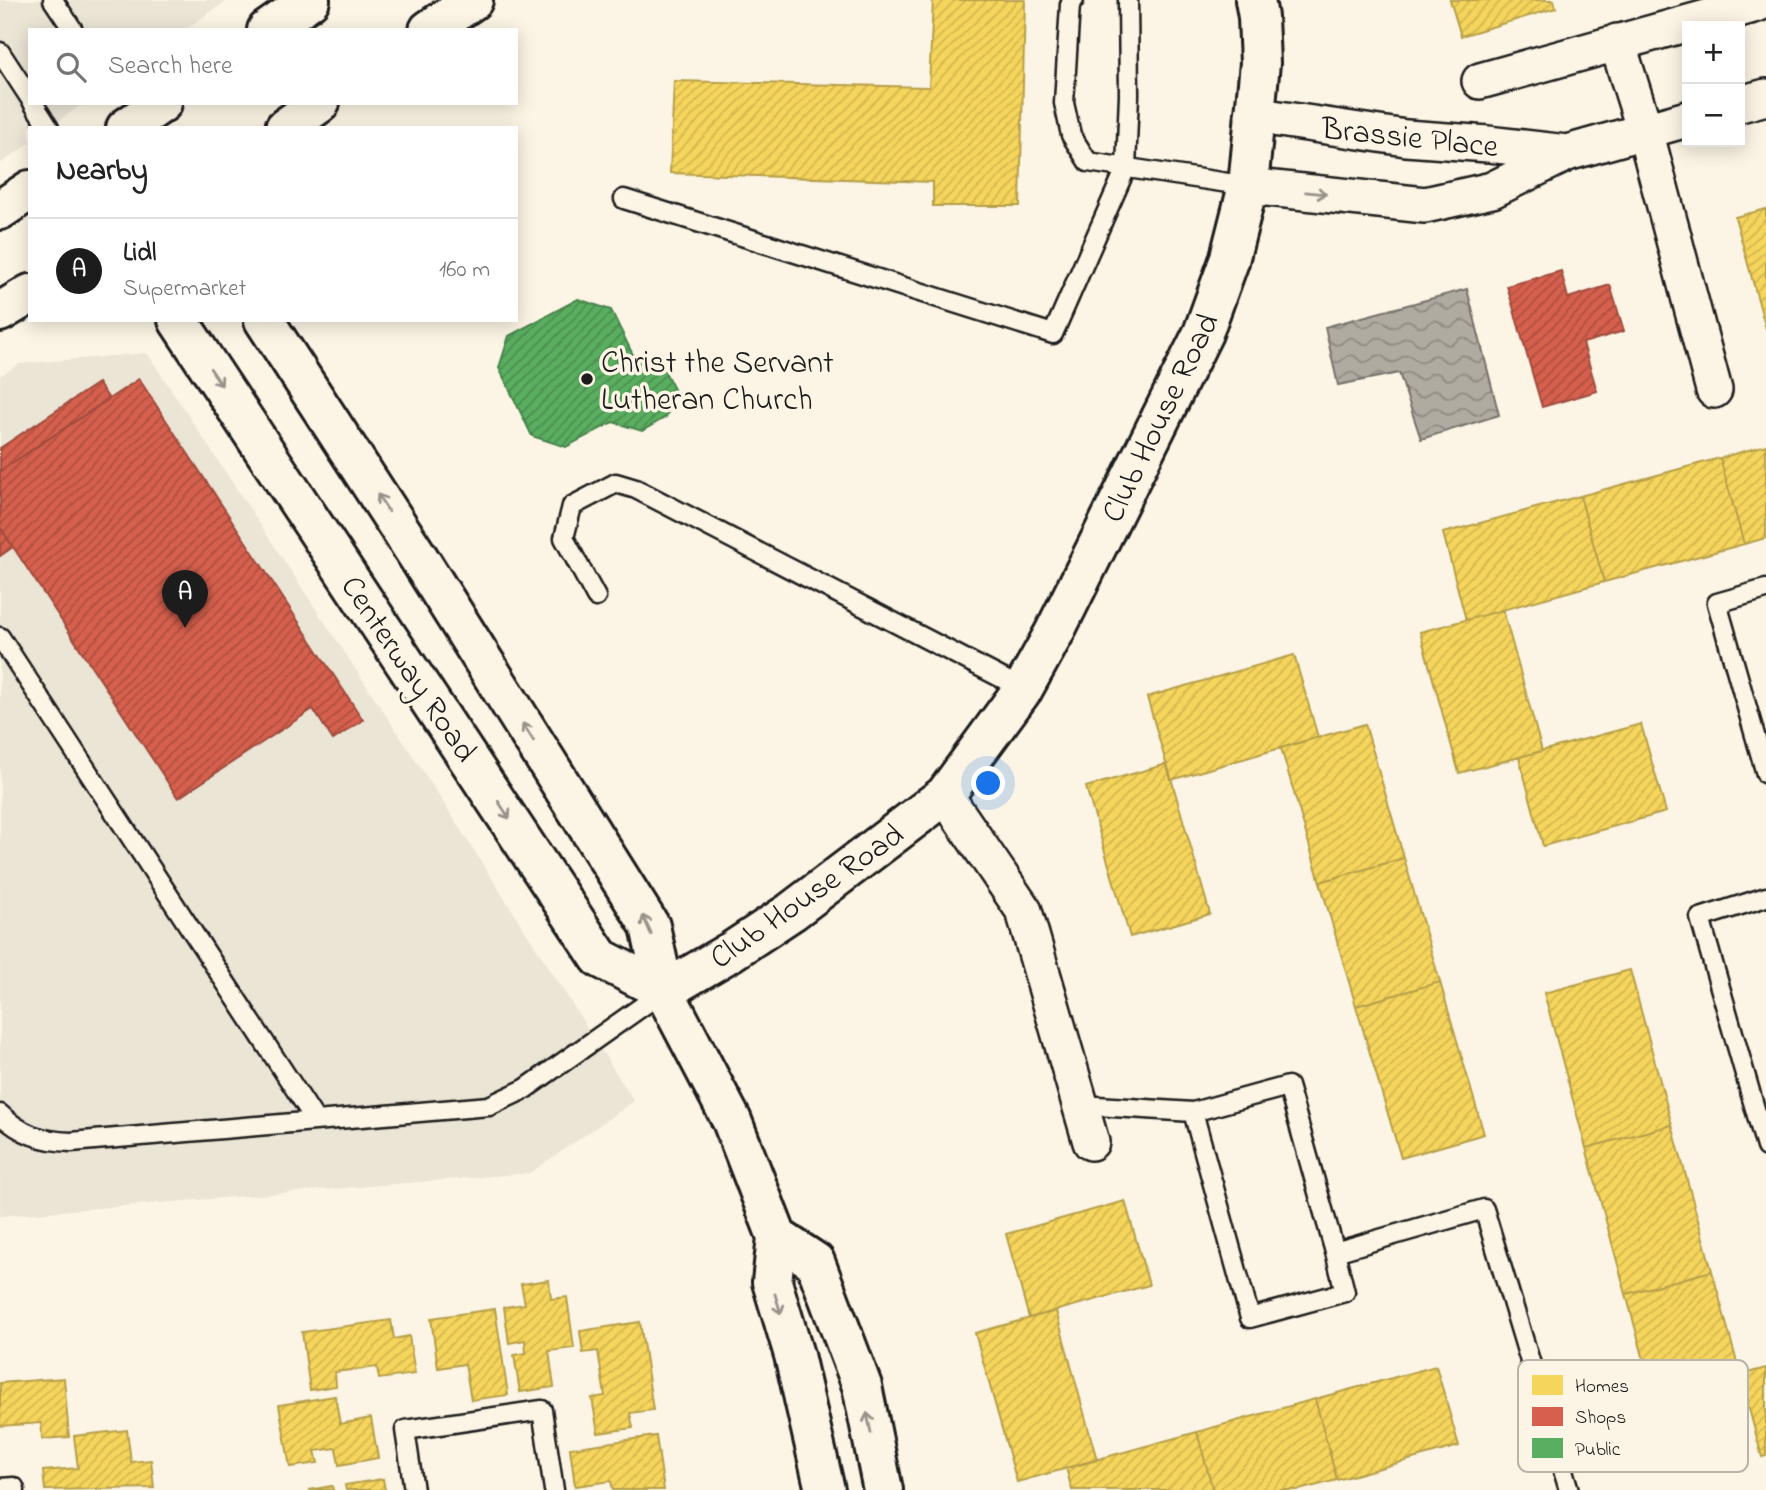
<!DOCTYPE html>
<meta charset="utf-8">
<style>
:root{--surface:#fff;--page:#f6f6f6;--text:#222;--muted:#767676;--line:#e0e0e0;--accent:#1c1c1c}
body{margin:0;font-family:"Indie Flower",sans-serif;background:var(--page);color:var(--text)}
.controls{position:absolute;right:21px;top:21px;display:grid;overflow:hidden;border-radius:0px;box-shadow:0 4px 18px #0003}
.controls button{width:63px;height:63px;display:grid;place-items:center;padding:0;border:0;border-bottom:2px solid var(--line);background:var(--surface);color:var(--text);font:35px sans-serif}
.you{position:absolute;left:989px;top:784px;width:24px;height:24px;margin:-18px;border:5px solid #fff;border-radius:50%;background:#1a73e8;box-shadow:0 0 0 10px #1a73e833}
.badge{display:grid;place-items:center;width:46px;height:46px;border-radius:50%;background:var(--accent);color:#fff;font-size:23px;font-weight:700}
.pin{position:absolute;translate:-50% -58px;filter:drop-shadow(0 2px 4px #0008)}
.pin::after{content:'';position:absolute;top:37px;width:24px;height:21px;background:inherit;clip-path:polygon(0 0,100% 0,50% 100%)}
.list{margin:0;padding:0;list-style:none}
h2{display:flex;justify-content:space-between;align-items:center;height:91px;margin:0;padding:0 28px;font-size:30px}
h2 small{font-size:23px;font-weight:400;color:var(--muted)}
.list li{display:grid;grid-template-columns:46px 1fr auto;gap:21px;align-items:center;box-sizing:border-box;height:105px;padding:0 28px;border-top:2px solid var(--line)}
.list b{display:block;font-size:26px;white-space:nowrap}
.list p{margin:0;font-size:23px;white-space:nowrap;color:var(--muted)}
.list em{font-size:23px;font-style:normal;color:var(--muted)}
.icon{flex:none;width:38px;height:38px;fill:none;stroke:currentColor;stroke-width:2;stroke-linecap:round;stroke-linejoin:round}
.map{position:relative;flex:none;width:1766px;height:1490px;overflow:hidden}
.search{position:absolute;background:var(--surface);box-shadow:0 4px 18px #0003;left:28px;top:28px;width:490px;height:77px;display:flex;align-items:center;gap:18px;box-sizing:border-box;padding:0 24px;border-radius:0px;color:var(--muted);font-size:26px}
.panel{position:absolute;background:var(--surface);box-shadow:0 4px 18px #0003;left:28px;top:126px;width:490px;height:196px;border-radius:0px}
.map>svg:first-child{display:block}
</style>
<div class="map">
<svg width="1766" height="1490" viewBox="0 0 1766 1490">
<defs>
<pattern id="water-waves" width="16" height="10" patternUnits="userSpaceOnUse" patternTransform="scale(1.75)"><rect width="16" height="10" fill="#b0aba1"/><path d="M0 5q4-4 8 0t8 0" fill="none" stroke="#8e8a82"/></pattern>
<pattern id="homes-hatch" width="6" height="6" patternUnits="userSpaceOnUse" patternTransform="scale(1.75)"><rect width="6" height="6" fill="#f6d55c"/><path d="M-1 1l2-2M0 6l6-6M5 7l2-2" fill="none" stroke="#d2b64f"/></pattern>
<pattern id="shops-hatch" width="6" height="6" patternUnits="userSpaceOnUse" patternTransform="scale(1.75)"><rect width="6" height="6" fill="#d6604d"/><path d="M-1 1l2-2M0 6l6-6M5 7l2-2" fill="none" stroke="#ad4e3f"/></pattern>
<pattern id="public-hatch" width="6" height="6" patternUnits="userSpaceOnUse" patternTransform="scale(1.75)"><rect width="6" height="6" fill="#5aae61"/><path d="M-1 1l2-2M0 6l6-6M5 7l2-2" fill="none" stroke="#4a8d4f"/></pattern>
</defs>
<rect width="100%" height="100%" fill="#fcf5e5"/>
<filter id="ink" filterUnits="userSpaceOnUse"><feTurbulence type="fractalNoise" baseFrequency=".0143" numOctaves="2"/><feDisplacementMap in="SourceGraphic" scale="14" xChannelSelector="R" yChannelSelector="G"/><feConvolveMatrix kernelMatrix="1 2 1 2 8 2 1 2 1" color-interpolation-filters="sRGB"/></filter>
<g filter="url(#ink)">
<path fill="#ebe5d6" d="M0,0H228L184,30H30V103H83L50,128H30V143L0,164Z
M147,353L434,788L634,1101L530,1173L0,1216V376L19,364Z"/>
<path fill="url(#water-waves)" stroke="#75726c" stroke-width="2" d="M1467,289L1499,415L1421,439L1399,373L1338,385L1325,327Z"/>
<path fill="url(#homes-hatch)" stroke="#b59e49" stroke-width="2" d="M933,0H1025L1020,206H933V182L670,173L674,81L929,87Z
M1450,0H1554L1556,8L1461,36Z
M1766,209V329L1735,217Z
M1766,445V538L1744,544L1720,458Z
M1720,458L1744,544L1604,582L1580,496Z
M1580,496L1604,582L1466,620L1443,533Z
M1503,610L1542,751L1459,773L1420,632Z
M1294,655L1318,737L1171,780L1147,697Z
M1365,724L1404,858L1320,882L1281,748Z
M1641,724L1666,812L1543,846L1519,757Z
M1167,764L1210,914L1130,937L1086,787Z
M1404,858L1440,982L1356,1006L1320,882Z
M1630,970L1672,1125L1586,1148L1544,993Z
M1440,982L1484,1134L1401,1158L1356,1006Z
M1672,1125L1712,1271L1626,1294L1586,1148Z
M1125,1201L1149,1285L1029,1318L1006,1234Z
M1712,1271L1748,1403L1662,1426L1626,1294Z
M549,1280L551,1299L567,1297L574,1348L549,1351L554,1387L520,1392L514,1355L526,1353L525,1340L509,1343L504,1307L525,1304L521,1284Z
M495,1309L508,1395L471,1400L465,1364L438,1368L431,1318Z
M1056,1311L1097,1460L1017,1482L975,1333Z
M391,1320L394,1339L409,1336L415,1374L379,1379L377,1367L335,1372L336,1386L310,1390L302,1332Z
M640,1322L653,1410L630,1413L633,1428L598,1433L592,1398L605,1396L598,1351L583,1353L580,1331Z
M1436,1366L1459,1446L1337,1480L1315,1399Z
M1766,1368V1456L1762,1457L1740,1375Z
M64,1378L69,1437L42,1439L41,1423L0,1426V1383Z
M335,1396L340,1424L371,1418L378,1458L339,1465L336,1448L315,1451L318,1463L290,1467L279,1405Z
M1315,1399L1337,1480L1299,1490H1213L1197,1432Z
M127,1430L131,1462L151,1460L154,1488L45,1490L43,1471L78,1468L74,1436Z
M1197,1432L1213,1490H1072L1066,1468Z
M656,1436L664,1490H613L611,1481L575,1486L570,1448Z
M383,1479L385,1490H346L345,1485Z
M332,1486L333,1490H309Z"/>
<path fill="url(#shops-hatch)" stroke="#9e4c3e" stroke-width="2" d="M1561,271L1568,298L1610,285L1624,331L1583,343L1597,391L1542,407L1507,286Z
M139,379L363,720L333,740L313,709L178,798L0,527V471Z
M98,383L109,399L0,471V448Z
M0,527L13,547L0,556Z"/>
<path fill="url(#public-hatch)" stroke="#47824c" stroke-width="2" d="M578,299L611,310L634,357L662,366L675,391L666,417L642,431L613,422L566,447L532,436L499,368L509,336Z"/>
<g fill="none" stroke-linecap="round" stroke-linejoin="round">
<g stroke="#1c1c1c" stroke-width="23">
<path id="service" d="M53,0L73,30
M1074,0L1070,4L1064,103L1071,135L1088,162L1248,186
M0,52L30,98
M33,103L49,128
M624,199L1053,334L1126,168L1129,95L1128,0
M1766,589L1717,603L1766,774
M596,597L564,538L572,506L616,483L636,489L1023,689
M0,637L316,1121
M1766,897L1700,918L1766,1147
M1081,1105L1193,1112L1250,1318L1345,1292L1335,1252L1484,1209L1569,1490
M1193,1112L1288,1086L1335,1252
M0,1114C21,1134 41,1141 71,1142L489,1106L525,1089L664,991
M0,1488L14,1487L15,1490
M414,1490L405,1430L542,1410L554,1490"/>
</g>
<g stroke="#1c1c1c" stroke-width="40">
<path id="minor" d="M1617,42L1645,131L1714,390
M1480,81L1757,4L1756,0
M1740,104L1766,97
M1253,115L1406,138L1488,144L1567,153
M1248,186L1425,205L1492,190L1567,153L1687,119
M945,795L1024,911L1091,1142"/>
</g>
<g stroke="#1c1c1c" stroke-width="44">
<path id="tertiary" d="M178,320L600,958L664,991
M264,320L420,560L650,926L664,991L732,1121L777,1237L772,1282L794,1355L825,1490
M664,991L732,951L791,912L945,795L1023,689L1054,633L1203,333L1229,261L1248,186L1260,63L1258,17L1255,0
M777,1237L815,1262L862,1386L883,1490"/>
</g>
<g stroke="#1c1c1c" stroke-width="44">
<path id="secondary" d="M267,30L310,0
M429,30L473,0
M126,128L162,103
M285,128L320,103
M0,210L30,190
M0,312L30,294"/>
</g>
<use href="#service" stroke="#fcf5e5" stroke-width="18"/>
<use href="#minor" stroke="#fcf5e5" stroke-width="35"/>
<use href="#tertiary" stroke="#fcf5e5" stroke-width="38"/>
<use href="#secondary" stroke="#fcf5e5" stroke-width="38"/>
</g>
<defs><path id="oneway-shaft" d="M-6 0H5M1.5-3L5.5 0L1.5 3" fill="none" stroke-width="1.6" stroke-linecap="round" stroke-linejoin="round" transform="scale(1.75)"/></defs>
<g stroke="#97938b">
<use href="#oneway-shaft" transform="translate(1316 193) rotate(6)"/>
<use href="#oneway-shaft" transform="translate(216 377) rotate(56)"/>
<use href="#oneway-shaft" transform="translate(383 503) rotate(-123)"/>
<use href="#oneway-shaft" transform="translate(528 732) rotate(-122)"/>
<use href="#oneway-shaft" transform="translate(504 810) rotate(57)"/>
<use href="#oneway-shaft" transform="translate(647 925) rotate(-114)"/>
<use href="#oneway-shaft" transform="translate(778 1304) rotate(73)"/>
<use href="#oneway-shaft" transform="translate(869 1423) rotate(-101)"/>
</g>
</g>
<circle fill="#1c1c1c" stroke="#fcf5e5" stroke-width="2.5" cx="587" cy="379" r="7"/>
<g text-anchor="middle" stroke-width="7" stroke-linejoin="round" paint-order="stroke">
<g font-size="32" fill="#1c1c1c" stroke="#fcf5e5">
<text transform="translate(1410 136) rotate(6)" y="11">Brassie Place</text>
<text transform="translate(1159 417) rotate(-64)" y="11">Club House Road</text>
<text transform="translate(410 668) rotate(56)" y="11">Centerway Road</text>
<text transform="translate(806 895) rotate(-35)" y="11">Club House Road</text>
</g>
<g font-size="32" fill="#1c1c1c" stroke="#fcf5e5" text-anchor="start">
<text x="601" y="372">Christ the Servant<tspan x="601" dy="37">Lutheran Church</tspan></text>
</g>
</g>
<rect x="1518" y="1360" width="230" height="112" rx="10" fill="#fcf5e5" stroke="#b9b4a9" stroke-width="2"/>
<rect x="1532" y="1375" width="31" height="20" fill="#f6d55c"/>
<rect x="1532" y="1407" width="31" height="19" fill="#d6604d"/>
<rect x="1532" y="1438" width="31" height="20" fill="#5aae61"/>
<g font-size="19" fill="#1c1c1c">
<text x="1575" y="1392">Homes</text>
<text x="1575" y="1423">Shops</text>
<text x="1575" y="1455">Public</text>
</g>
</svg>
<div class="controls">
<button>+</button>
<button>−</button>
</div>
<div class="you"></div>
<div class="pin badge" style="left:185px;top:628px">A</div>
<div class="search"><svg class="icon" aria-label="search" viewBox="0 0 24 24"><circle cx="10" cy="10" r="6"/><path d="M15 15l6 6"/></svg>Search here</div>
<section class="panel">
<h2>Nearby<small></small></h2>
<ul class="list">
<li><span class="badge">A</span><div><b>Lidl</b><p>Supermarket</p></div><em>160 m</em></li>
</ul>
</section>
</div>
